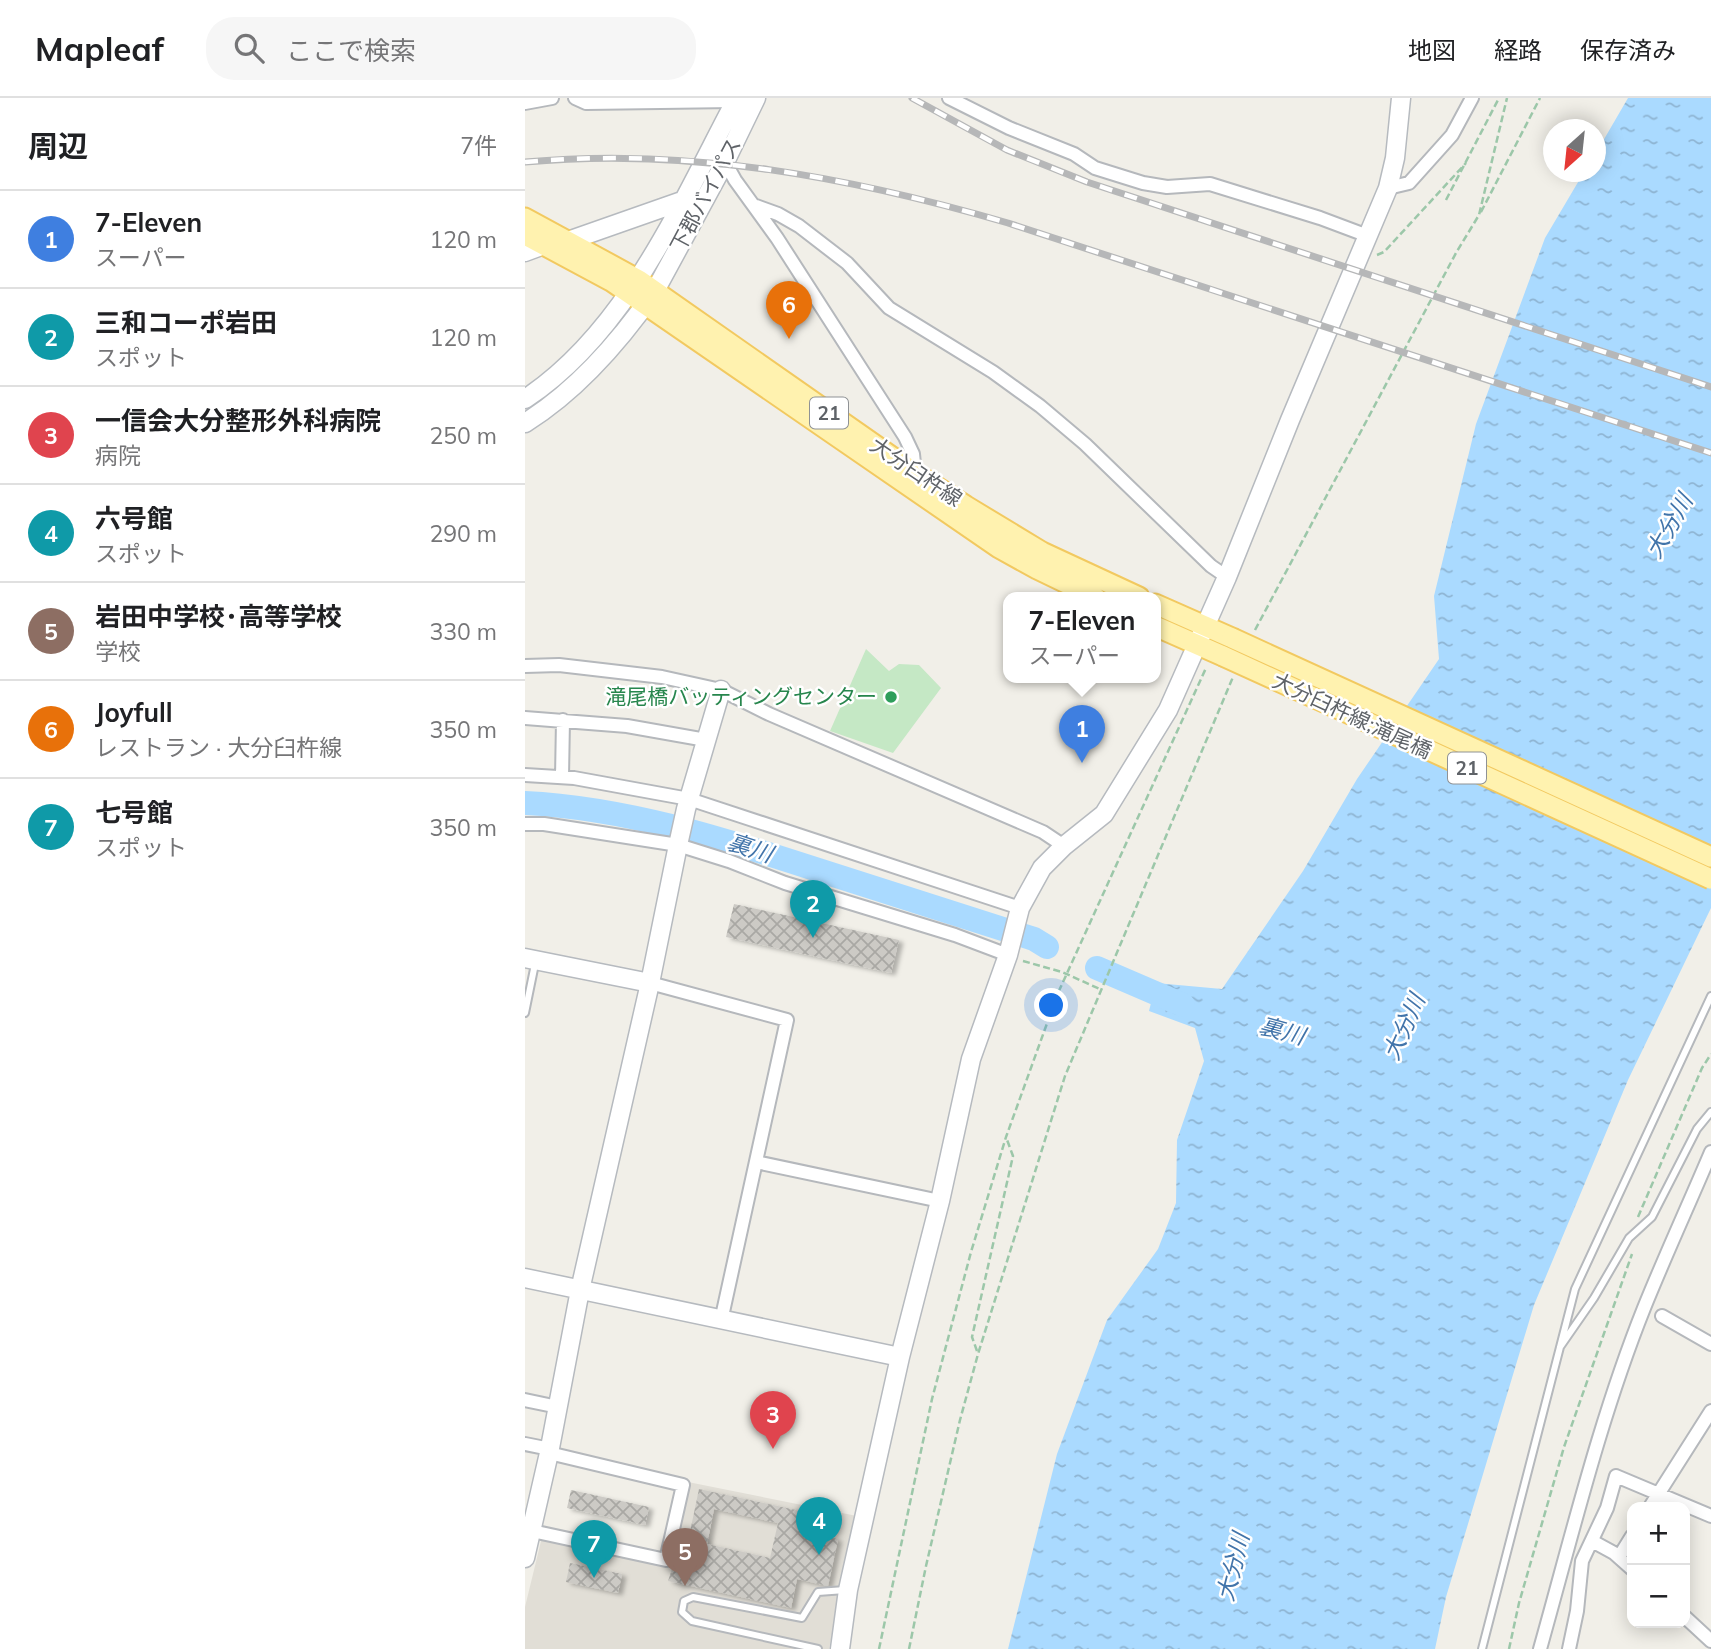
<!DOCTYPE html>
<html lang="ja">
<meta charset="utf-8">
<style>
:root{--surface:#fff;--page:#f6f6f6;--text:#202124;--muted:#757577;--line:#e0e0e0;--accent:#0f766e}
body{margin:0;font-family:Mulish,"Noto Sans JP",sans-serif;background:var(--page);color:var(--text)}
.controls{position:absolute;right:21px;bottom:21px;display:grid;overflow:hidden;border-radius:14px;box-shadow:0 4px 18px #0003}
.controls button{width:63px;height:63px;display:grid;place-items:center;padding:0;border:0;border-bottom:2px solid var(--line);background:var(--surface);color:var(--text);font:35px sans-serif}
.compass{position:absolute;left:1018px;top:21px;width:63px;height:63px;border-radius:50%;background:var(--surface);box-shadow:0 4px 18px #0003;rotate:207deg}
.you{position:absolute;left:527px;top:908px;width:24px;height:24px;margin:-18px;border:5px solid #fff;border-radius:50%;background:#1a73e8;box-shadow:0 0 0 10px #1a73e833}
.badge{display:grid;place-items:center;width:46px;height:46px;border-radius:50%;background:var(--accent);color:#fff;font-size:23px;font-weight:700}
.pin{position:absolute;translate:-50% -58px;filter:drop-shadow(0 2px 4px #0008)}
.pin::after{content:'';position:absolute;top:37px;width:24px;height:21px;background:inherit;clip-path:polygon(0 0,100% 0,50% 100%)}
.popup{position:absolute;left:478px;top:494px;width:158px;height:91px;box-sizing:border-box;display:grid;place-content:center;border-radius:14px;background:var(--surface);filter:drop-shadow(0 2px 5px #0005);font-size:23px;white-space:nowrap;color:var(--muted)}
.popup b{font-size:26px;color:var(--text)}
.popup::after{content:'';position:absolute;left:50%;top:100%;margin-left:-14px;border:14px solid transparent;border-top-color:var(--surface)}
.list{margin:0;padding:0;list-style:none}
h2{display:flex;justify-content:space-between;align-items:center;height:91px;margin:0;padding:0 28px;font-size:30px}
h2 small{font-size:23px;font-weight:400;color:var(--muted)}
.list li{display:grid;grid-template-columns:46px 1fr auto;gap:21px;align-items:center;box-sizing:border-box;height:98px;padding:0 28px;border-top:2px solid var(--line)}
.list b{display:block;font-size:26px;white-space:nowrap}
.list p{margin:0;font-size:23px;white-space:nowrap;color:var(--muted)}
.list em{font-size:23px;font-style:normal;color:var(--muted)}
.icon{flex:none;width:38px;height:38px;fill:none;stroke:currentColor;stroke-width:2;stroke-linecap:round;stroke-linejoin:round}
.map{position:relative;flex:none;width:1186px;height:1551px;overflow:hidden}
header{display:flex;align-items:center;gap:42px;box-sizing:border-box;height:98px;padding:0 35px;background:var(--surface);border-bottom:2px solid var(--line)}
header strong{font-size:33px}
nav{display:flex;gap:38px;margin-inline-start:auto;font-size:24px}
.search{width:490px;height:63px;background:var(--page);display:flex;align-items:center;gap:18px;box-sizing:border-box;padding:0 24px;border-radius:28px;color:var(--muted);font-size:26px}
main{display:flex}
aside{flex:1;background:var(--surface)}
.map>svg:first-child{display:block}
</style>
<header>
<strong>Mapleaf</strong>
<div class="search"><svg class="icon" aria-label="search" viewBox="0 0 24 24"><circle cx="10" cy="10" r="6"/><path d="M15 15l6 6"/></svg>ここで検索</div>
<nav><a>地図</a><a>経路</a><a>保存済み</a></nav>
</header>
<main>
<aside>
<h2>周辺<small>7件</small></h2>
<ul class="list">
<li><span class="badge" style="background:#3f7fe0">1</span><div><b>7-Eleven</b><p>スーパー</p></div><em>120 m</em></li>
<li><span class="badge" style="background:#0f9aa8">2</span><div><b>三和コーポ岩田</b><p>スポット</p></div><em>120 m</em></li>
<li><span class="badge" style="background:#e0444e">3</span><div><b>一信会大分整形外科病院</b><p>病院</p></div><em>250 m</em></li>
<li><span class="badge" style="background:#0f9aa8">4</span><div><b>六号館</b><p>スポット</p></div><em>290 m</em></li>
<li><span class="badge" style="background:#8d6e63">5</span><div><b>岩田中学校･高等学校</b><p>学校</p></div><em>330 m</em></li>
<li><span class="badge" style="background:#e8710a">6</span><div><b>Joyfull</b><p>レストラン · 大分臼杵線</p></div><em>350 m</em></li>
<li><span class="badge" style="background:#0f9aa8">7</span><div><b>七号館</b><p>スポット</p></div><em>350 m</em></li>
</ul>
</aside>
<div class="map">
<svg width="1186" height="1551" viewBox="0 0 1186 1551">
<defs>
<pattern id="water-ripples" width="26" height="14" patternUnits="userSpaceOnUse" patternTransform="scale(1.75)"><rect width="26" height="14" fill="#aadaff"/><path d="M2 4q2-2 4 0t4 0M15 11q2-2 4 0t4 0" fill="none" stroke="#8eb4d2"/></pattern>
<pattern id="building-cross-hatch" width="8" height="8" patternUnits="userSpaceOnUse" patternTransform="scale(1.75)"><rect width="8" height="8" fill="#cccac5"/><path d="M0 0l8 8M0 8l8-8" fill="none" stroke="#a9a8a4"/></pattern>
<filter id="shadow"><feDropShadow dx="4.5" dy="2.5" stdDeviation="2" flood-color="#0004"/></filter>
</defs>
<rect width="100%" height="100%" fill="#f1efe8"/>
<path fill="#e1ded6" d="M163,1384L332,1418L304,1551H0V1509L17,1439L144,1467Z"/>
<path fill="#c5e8c5" d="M341,551L364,573L374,566L394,567L416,590L368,655L305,633Z"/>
<path fill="url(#water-ripples)" d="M1103,0H1186V810L1103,982L1009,1207L921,1499L910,1551H483L532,1356L582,1222L633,1151L651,1105L652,1042L679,963L670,930L624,913L631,885L697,891L778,773L832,681L914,561L909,498L951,326L1020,140L1059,74H1070L1071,55Z"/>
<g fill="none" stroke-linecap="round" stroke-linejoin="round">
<path stroke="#aadaff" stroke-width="24" d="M0,705C100,710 195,740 290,771C363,794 436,818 509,841L522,849
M572,870L658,907"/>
</g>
<path fill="url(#building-cross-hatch)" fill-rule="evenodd" filter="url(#shadow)" d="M209,806L374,842L366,875L201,839Z
M174,1391L303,1419L299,1438L313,1441L303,1488L272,1481L266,1510L143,1483L149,1465L158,1467ZM189,1411L253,1425L245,1460L182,1446Z
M46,1392L124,1409L120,1427L42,1410Z
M45,1465L97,1476L93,1495L41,1484Z"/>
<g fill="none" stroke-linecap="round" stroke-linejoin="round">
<g stroke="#b5b8bc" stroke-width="10">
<path id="lane" d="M0,915L10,866
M1035,1249L1069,1200L1104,1140L1127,1119L1172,1031L1186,1014
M293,1551L167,1523L157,1514L159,1503L168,1499L277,1520L293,1494L320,1492
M957,1551L1050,1191L1186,898"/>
</g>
<g stroke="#b5b8bc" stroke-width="16">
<path id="street" d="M50,0L61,5L210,3
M424,0L484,30L549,56L570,70L618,85L642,89L685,86L795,120L843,138
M0,5L27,0
M200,64L210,82L252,140L380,339L388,356L390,375
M863,90L884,85L927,37L947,0
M231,108L253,116L274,128L322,165L364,210L468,274L515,308L560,346L686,468L702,479
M0,568L34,567L137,579L196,592L244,616L518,734L539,748
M0,620L102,628L181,642
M0,677L49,680L164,701L495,810
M37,679L38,622
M0,726H19L153,747L204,763L260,785L430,837L483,857
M125,885L262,922L196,1223
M231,1064L415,1103
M1137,1218L1186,1246
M0,1302L33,1309
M0,1346L25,1351
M1125,1409L1186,1313
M7,1433L141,1462L158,1387L24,1355
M1067,1443L1089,1455L1107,1471
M1094,1459L1107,1438
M1160,1519L1186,1543
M1015,1551C1047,1437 1075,1320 1119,1210C1140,1158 1164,1106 1186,1054
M1044,1551L1052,1513L1057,1463L1082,1410L1091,1378L1186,1418"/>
</g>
<g stroke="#b6babf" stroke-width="21">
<path id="secondary" d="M43,143L157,103
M0,154L19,147
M0,301C102,234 156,105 212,0
M0,325C53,292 95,243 130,193L200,64L231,0
M0,860L125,885
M0,1180L375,1259
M0,1460L24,1355L55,1192L125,885L153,747L161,711L196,592
M315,1551L323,1492L375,1259L415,1103L446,961L483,857L495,810L517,770L539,748L579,716L643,612L702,479L765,322L863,90L870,60L876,0"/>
</g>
<g stroke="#f2c960" stroke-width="23">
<path id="primary" d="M0,120L114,182L390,375L441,408L517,454L614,499
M0,137L86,183L474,450L512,471L570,499
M630,506L707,540
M630,528L698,558"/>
</g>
<path stroke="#9cc7a9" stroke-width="2.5" stroke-dasharray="7 3.5" stroke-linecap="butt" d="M921,102L974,0
M956,114L1015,0
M852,157L859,154L941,65
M730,532L931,155L954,117L982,0
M498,863L537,874L577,892
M1113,1119L1177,970L1186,956
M452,1253L447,1239L488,1058L481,1039
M354,1551L407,1301L446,1154L481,1039L533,895L681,570
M384,1551L401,1468L435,1322L453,1256L540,978L708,579
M984,1551L994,1505L1039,1349L1107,1156"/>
<use href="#lane" stroke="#fff" stroke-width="6"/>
<use href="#street" stroke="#fff" stroke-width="12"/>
<use href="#secondary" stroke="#fff" stroke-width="18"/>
<use href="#primary" stroke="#fff2af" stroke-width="19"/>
<g stroke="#b6b7b8" stroke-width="7">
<path id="rail" d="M387,0L482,52L562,84L1186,289
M0,64C165,49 325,79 483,125L1186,355"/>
</g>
<use href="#rail" stroke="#fff" stroke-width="4.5" stroke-dasharray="13" stroke-linecap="butt"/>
<g stroke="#f2c960" stroke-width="23" stroke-linecap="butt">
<path id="primary-bridge" d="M707,540L1186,759
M698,558L1186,781"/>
</g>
<use href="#primary-bridge" stroke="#fff2af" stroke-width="19"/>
</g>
<circle fill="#2e9e5b" stroke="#fff" stroke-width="2.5" cx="366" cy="599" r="7"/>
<g text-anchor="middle" stroke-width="5" stroke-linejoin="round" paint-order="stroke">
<g fill="#fff" stroke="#8f9295" stroke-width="2">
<rect x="285" y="299.5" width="38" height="31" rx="5"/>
<rect x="923" y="654.5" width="38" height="31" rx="5"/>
</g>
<g font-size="19" font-weight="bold" fill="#5f6368">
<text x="304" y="322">21</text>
<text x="942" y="677">21</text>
</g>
<g font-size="21" fill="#5f6368" stroke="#fff">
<text transform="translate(181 97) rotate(-62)" y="7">下郡バイパス</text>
<text transform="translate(391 374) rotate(34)" y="7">大分臼杵線</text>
<text transform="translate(827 618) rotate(25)" y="7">大分臼杵線;滝尾橋</text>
</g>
<g font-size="21" fill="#27864d" stroke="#fff" text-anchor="end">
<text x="352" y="606">滝尾橋バッティングセンター</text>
</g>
<g font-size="23" font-style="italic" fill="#4174aa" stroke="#fff">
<text transform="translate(1144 428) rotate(-60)" y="8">大分川</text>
<text transform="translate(225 750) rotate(18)" y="8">裏川</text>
<text transform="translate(879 929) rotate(-66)" y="8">大分川</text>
<text transform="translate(757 933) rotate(15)" y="8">裏川</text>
<text transform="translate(708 1469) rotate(-76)" y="8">大分川</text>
</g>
</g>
</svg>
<div class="controls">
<button>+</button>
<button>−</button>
</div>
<svg class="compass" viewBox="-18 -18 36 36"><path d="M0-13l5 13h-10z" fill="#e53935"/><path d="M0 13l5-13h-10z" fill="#757577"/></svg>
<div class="you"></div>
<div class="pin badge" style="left:557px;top:665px;background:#3f7fe0">1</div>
<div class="popup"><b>7-Eleven</b>スーパー</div>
<div class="pin badge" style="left:288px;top:840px;background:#0f9aa8">2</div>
<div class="pin badge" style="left:248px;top:1351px;background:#e0444e">3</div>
<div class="pin badge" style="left:294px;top:1457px;background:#0f9aa8">4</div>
<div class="pin badge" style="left:160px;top:1488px;background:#8d6e63">5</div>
<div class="pin badge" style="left:264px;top:241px;background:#e8710a">6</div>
<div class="pin badge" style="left:69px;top:1480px;background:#0f9aa8">7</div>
</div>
</main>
